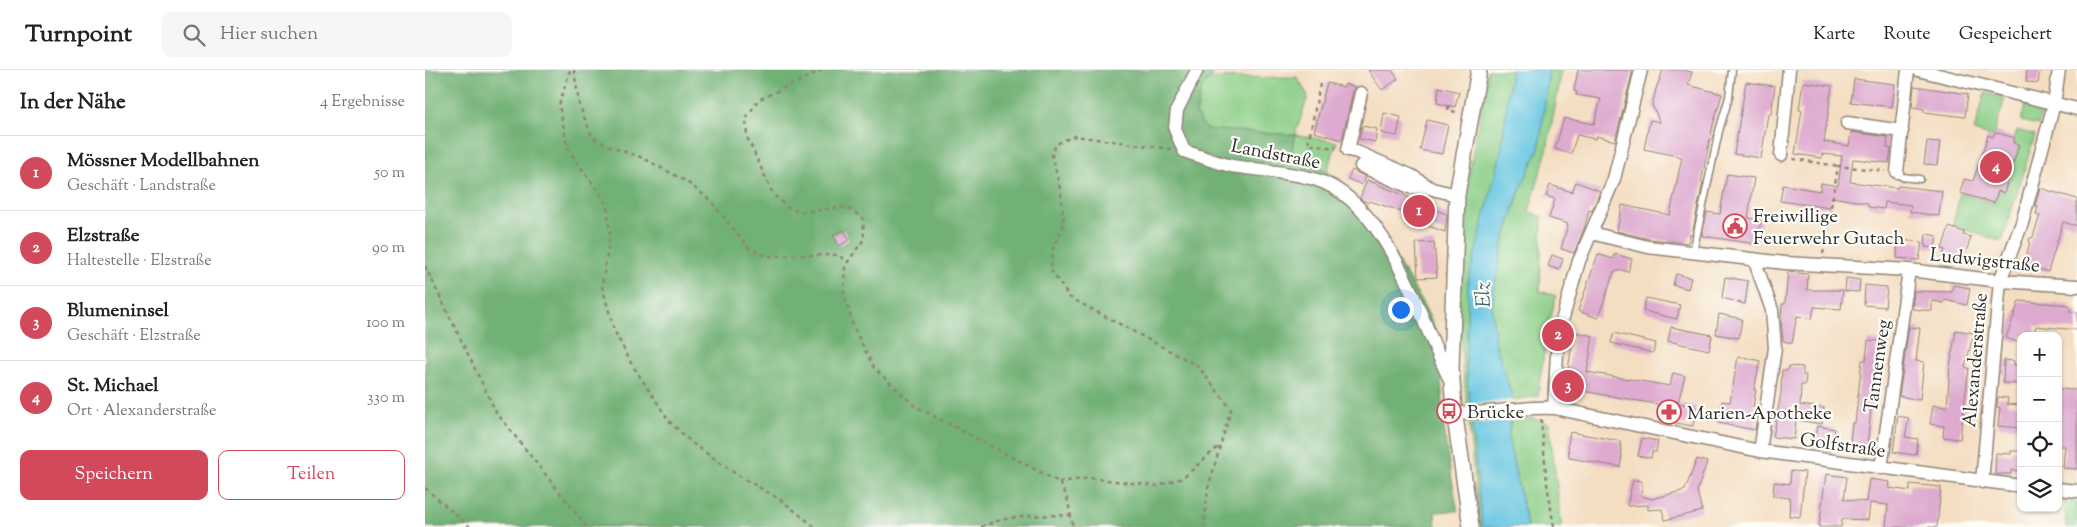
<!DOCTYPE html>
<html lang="de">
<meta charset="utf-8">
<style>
:root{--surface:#fff;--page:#f6f6f6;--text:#222;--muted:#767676;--line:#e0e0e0;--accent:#d1495b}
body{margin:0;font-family:"Sorts Mill Goudy",serif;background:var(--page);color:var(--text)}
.controls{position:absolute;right:15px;bottom:15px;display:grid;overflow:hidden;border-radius:10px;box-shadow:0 1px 4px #0004}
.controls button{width:45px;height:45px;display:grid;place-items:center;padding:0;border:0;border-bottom:1px solid var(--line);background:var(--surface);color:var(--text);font:25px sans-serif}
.you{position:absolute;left:975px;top:239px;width:18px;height:18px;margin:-12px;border:4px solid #fff;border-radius:50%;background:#1a73e8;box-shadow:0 0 0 8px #1a73e833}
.badge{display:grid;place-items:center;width:32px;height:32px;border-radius:50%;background:var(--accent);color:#fff;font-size:16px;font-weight:700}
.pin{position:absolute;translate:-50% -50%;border:2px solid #fff;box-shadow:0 1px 5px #0006}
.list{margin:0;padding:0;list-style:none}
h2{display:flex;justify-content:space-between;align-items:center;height:65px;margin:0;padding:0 20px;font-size:21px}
h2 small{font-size:16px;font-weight:400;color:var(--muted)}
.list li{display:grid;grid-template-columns:32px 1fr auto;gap:15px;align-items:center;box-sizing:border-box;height:75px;padding:0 20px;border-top:1px solid var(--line)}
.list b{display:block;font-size:19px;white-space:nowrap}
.list p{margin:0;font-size:16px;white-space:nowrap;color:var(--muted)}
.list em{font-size:16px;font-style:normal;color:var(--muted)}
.actions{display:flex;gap:10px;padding:15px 20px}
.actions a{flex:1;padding:11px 0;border:1px solid var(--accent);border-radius:10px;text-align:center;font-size:18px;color:var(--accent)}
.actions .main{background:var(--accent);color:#fff}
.icon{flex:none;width:28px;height:28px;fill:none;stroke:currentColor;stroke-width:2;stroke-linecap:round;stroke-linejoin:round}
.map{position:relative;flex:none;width:1652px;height:457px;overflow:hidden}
header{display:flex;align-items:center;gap:30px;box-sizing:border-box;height:70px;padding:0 25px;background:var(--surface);border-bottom:1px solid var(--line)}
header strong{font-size:24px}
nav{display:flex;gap:28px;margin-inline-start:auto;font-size:18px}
.search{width:350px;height:45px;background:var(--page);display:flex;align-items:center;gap:12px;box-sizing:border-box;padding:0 18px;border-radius:10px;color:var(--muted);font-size:19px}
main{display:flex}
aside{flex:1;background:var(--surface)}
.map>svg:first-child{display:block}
</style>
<header>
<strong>Turnpoint</strong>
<div class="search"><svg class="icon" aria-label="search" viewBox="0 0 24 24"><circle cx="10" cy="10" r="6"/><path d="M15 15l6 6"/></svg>Hier suchen</div>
<nav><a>Karte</a><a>Route</a><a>Gespeichert</a></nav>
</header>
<main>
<aside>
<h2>In der Nähe<small>4 Ergebnisse</small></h2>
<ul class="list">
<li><span class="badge">1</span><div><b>Mössner Modellbahnen</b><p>Geschäft · Landstraße</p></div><em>50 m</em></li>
<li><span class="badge">2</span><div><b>Elzstraße</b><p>Haltestelle · Elzstraße</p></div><em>90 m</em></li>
<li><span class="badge">3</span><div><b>Blumeninsel</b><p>Geschäft · Elzstraße</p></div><em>100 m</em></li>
<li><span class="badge">4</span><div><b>St. Michael</b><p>Ort · Alexanderstraße</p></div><em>330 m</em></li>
</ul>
<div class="actions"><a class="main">Speichern</a><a>Teilen</a></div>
</aside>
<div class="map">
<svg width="1652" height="457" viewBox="0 0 1652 457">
<rect width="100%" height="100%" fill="#fdfcf7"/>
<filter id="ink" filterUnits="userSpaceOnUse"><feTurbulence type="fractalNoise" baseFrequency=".02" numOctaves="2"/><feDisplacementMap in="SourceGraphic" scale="10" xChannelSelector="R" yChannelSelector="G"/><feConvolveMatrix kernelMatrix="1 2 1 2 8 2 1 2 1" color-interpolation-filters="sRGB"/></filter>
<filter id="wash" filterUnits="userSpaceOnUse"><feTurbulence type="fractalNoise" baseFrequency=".0096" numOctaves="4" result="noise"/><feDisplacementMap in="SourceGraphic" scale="20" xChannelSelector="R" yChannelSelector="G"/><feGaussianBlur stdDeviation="1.12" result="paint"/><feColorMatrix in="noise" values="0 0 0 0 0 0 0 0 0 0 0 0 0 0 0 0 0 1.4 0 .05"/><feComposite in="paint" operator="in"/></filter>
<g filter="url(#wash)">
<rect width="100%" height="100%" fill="#f4dec2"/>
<path fill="#8cce87" stroke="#5c7c59" d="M1063,0H1086L1076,82L1043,211L1041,293L1045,334L1042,335C1035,282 1032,219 1036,166C1041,111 1053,55 1063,0Z
M1124,0H1137L1122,80L1104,141L1117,147L1115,221L1131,226L1122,262L1113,326L1088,330L1070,272L1067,240L1071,209L1079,169L1097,115L1114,79Z
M872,7L883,26L870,65L912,72L902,101L865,91L869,65L781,60L771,45L777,16L787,8Z
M1560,23L1580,28L1568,67L1549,61Z
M1600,35L1617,40L1613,55L1596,51Z
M1592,60L1610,65L1577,172L1528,155L1535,123L1569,133L1573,121L1579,123L1586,101H1588L1590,97L1587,96L1594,75L1588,73Z
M1105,348L1124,353L1137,457H1102L1083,368L1086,350Z
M1048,354L1057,457H1054L1044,355Z
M1640,431L1652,432V457H1641Z"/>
<path fill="#71b174" stroke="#4e6e50" d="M0,0H786L787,8L777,16L771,44L781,59L870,65L865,91C882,96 900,99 914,109C931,122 1006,240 1010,260C1018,293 1016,325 1019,358C1022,386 1028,414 1033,441L1010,442L1011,457H0Z"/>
<path fill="#63c5e1" stroke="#477886" d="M1086,0H1124L1114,79L1095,119L1079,169L1071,209L1067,240L1070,272L1088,330L1083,368L1102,457H1057L1041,293L1043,211L1076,82Z"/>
<path fill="#f4dec2" d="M1090,330L1089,350L1045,354L1043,334Z"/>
<g id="blocks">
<path fill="#deaacf" d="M943,0H967L973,9L957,20Z
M1153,0H1208L1190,71L1171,66L1170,69L1152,65L1146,84L1130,79L1139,48L1169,54L1176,29L1151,25L1152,22L1149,21Z
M1238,0H1258L1267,2L1263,15L1297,24L1288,55L1276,112H1278L1267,165H1265L1263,173L1224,169L1192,161L1197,135L1245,145L1257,87L1219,79L1225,50L1235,52L1227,35L1231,19Z
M1602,0H1615L1613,13L1601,12Z
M1429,9L1470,14L1467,37L1426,32Z
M1321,12L1350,16L1346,44H1343L1336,88L1309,84Z
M1378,12L1407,16L1399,72L1424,76L1426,62L1463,67L1462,78H1466L1464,93L1428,89L1425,112L1472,118L1473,116L1517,121L1514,146L1485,142L1486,135L1460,132L1459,139L1443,137V133L1406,127L1405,138L1355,131L1358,115L1395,121L1396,113L1413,116L1417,86L1397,84V88L1370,84L1377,40H1374Z
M902,13L919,17L920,14L931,17L928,21L917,70L889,62Z
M1489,16L1543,24L1540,47L1499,42V39L1487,37Z
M1014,17L1034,22L1030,37L1012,33Z
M959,43L976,47L972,66L956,63Z
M1002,50L1023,55L1017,84L995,80Z
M937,56L952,59L950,72L934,69Z
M1570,62L1590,68L1588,73L1594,75L1579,123L1573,121L1569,133L1535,123L1539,109L1548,111L1563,65L1568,67Z
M1502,71L1515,72L1512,95L1499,94Z
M927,100L941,107L937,115L923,109Z
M1302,104L1329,108L1323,148L1336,150L1332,174L1277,166L1282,142L1295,144Z
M942,110L1005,136L1004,138L1022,144L1020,162L990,151L991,149L969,139L945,131L944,133L937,130L935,128Z
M1151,112L1175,121L1167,141L1164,140L1159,159L1149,183L1136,179L1143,154L1124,148L1130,129L1121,126L1125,115L1147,122Z
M1615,118L1652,129V156L1638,152L1623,202L1599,195L1605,172L1604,169L1608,167L1615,145L1611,144L1613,136H1610Z
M1524,157L1539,162L1538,165L1546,167L1538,191L1518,185L1520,180L1517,179Z
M419,160L424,170L414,176L408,165Z
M1501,164L1512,166L1510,178L1500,177Z
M1473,170L1497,172L1494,190L1472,188Z
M1009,172L1012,207L993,208L991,173Z
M1173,184L1188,189L1190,184L1207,189L1203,202L1197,200L1189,202L1173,248L1153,241Z
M1127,185L1138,189L1134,200L1123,196Z
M1363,202L1383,204L1382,220H1418L1416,239L1389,237L1387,249L1372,246L1367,273L1358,271L1356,250L1357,234H1360Z
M1251,204L1266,208L1263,219L1248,215Z
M1300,207L1323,211L1320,234L1297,228Z
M1421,208L1435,210L1434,222L1420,221Z
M1440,215L1462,217L1460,237L1439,235Z
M1528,215L1545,218L1542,235L1520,230L1519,233L1507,231V241L1487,239L1489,221L1527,222Z
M1221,228L1255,235L1252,249L1218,241Z
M1594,231L1645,235V242H1652V260L1611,256L1608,266H1596V269L1592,272L1581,268Z
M1294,244L1317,249L1314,268L1291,264Z
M1246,257L1287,265L1284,280L1243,271Z
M1484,257L1495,258L1491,291L1499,292L1495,330L1474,326Z
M1531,260L1549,263L1540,297L1544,298L1535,369L1518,367L1519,356L1505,354L1508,335L1522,337L1525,296Z
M1149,262L1168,266L1162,302L1245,316L1248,303L1260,306L1253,333L1271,337L1268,356L1234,350L1237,335L1140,318Z
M1189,263L1231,273L1228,283L1186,273Z
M1443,270L1456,271L1452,303H1450L1442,376L1425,374L1427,353H1430L1437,290H1441Z
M1313,287L1318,288V287L1335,291L1329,320H1331L1328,337L1333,338L1330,360L1293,353L1297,331L1305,332Z
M1579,290L1589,291V295L1596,296V314L1578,313Z
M1364,296L1378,297V305H1381L1380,315H1376L1375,335L1399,338L1397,354L1371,350L1369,369L1348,367L1356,323L1357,300H1363Z
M1633,319L1652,320V399L1638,398L1640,376H1633Z
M1573,327L1583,328L1582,334L1595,335L1596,358L1573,356L1575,338L1572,337Z
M1473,346L1484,348L1480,367L1493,369L1491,385L1468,382Z
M1392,356L1410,359L1405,381L1388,377Z
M1145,362L1195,371L1197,387L1195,397L1144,388L1143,374Z
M1217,368L1233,371L1231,382H1227L1226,388L1213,386Z
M1586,381H1596V401L1586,400V404H1570L1571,383L1586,384Z
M1272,389L1282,392L1272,421L1277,441L1240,450L1237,439L1223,440V435L1202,436L1208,410L1217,411L1216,426L1227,429L1260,420Z
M1366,401L1380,402L1375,447L1364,446L1365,428L1348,426L1349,412L1365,414Z
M1401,404L1422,407L1419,429L1441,432L1444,409L1465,412L1464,418L1485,421V414L1516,417L1512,457H1461L1463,435L1445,433L1443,450L1417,449L1416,457H1394Z"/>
</g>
</g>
<g filter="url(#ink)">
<use href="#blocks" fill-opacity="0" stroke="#908476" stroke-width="1"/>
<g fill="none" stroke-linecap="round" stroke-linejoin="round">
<g stroke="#908476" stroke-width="9">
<path id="service" d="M1472,102L1477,107L1495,109
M1268,182L1294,61L1304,27L1307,0"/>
</g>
<g stroke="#908476" stroke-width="15">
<path id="minor" d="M772,0L752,40L750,59L759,81C775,86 791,93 807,96C832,100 865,102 889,109C964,131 994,250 1026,312
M1493,0L1652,39
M936,23L923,80L932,82L987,106L1007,119L1032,125
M1422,53L1477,61
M1356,85L1364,0
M936,96L985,117L1004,118
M1472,102L1483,0
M1166,163L1223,177L1360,193L1484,200L1575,211L1652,216
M1329,189L1347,240L1350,278L1335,381
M1129,338L1133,265L1154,191L1189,109L1216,0
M1030,343C1063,345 1095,336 1129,338L1335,381L1596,416
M1456,398L1484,200
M1557,412L1575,211L1597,153L1629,34L1634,0
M1633,419L1652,421"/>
</g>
<g stroke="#908476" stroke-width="18">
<path id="tertiary" d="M1046,457L1029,340L1026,298L1032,125L1054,0"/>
</g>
<path stroke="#908476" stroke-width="2.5" stroke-dasharray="4 4" stroke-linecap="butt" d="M145,0L134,35L143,79L182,134L185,166L177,216L189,260L206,293L245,352L267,373L311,404L356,430L390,457
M149,0L154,34L167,67L184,76L218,88L262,112L285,130L324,178L340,186L412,185L424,192
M397,0L333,30L321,49L322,67L348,124L363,138L375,142L421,137L438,148L439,169L420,196L419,223L428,256L449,298L490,336L634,412L642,427L648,457
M895,14L883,74L911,78
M1024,36L1023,40L1034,43
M746,79L649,66L631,74L627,85L636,123L639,154L628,178L626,200L644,227L773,296L806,339L783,418L779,457
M1368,89L1413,96
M1398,184L1413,96L1460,101
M0,196L71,342L162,457
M1116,349L1122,414L1129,457
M634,412L665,408L731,416L758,408L795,375
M0,418L45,457
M556,457C583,444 616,446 646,445"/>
<use href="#service" stroke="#fff" stroke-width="6"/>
<use href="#minor" stroke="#fff" stroke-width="12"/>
<use href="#tertiary" stroke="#fff" stroke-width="15"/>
</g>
</g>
<defs>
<g id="civic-ring" transform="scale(1.25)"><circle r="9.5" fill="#fdfcf7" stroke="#d1495b" stroke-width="1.5"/><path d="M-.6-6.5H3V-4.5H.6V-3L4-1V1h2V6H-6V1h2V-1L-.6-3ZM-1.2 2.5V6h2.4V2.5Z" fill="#d1495b"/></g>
<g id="bus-ring" transform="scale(1.25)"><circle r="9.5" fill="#fdfcf7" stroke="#d1495b" stroke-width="1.5"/><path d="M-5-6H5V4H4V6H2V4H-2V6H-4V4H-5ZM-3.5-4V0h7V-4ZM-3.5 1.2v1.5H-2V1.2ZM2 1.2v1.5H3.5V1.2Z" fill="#d1495b"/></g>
<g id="pharmacy-ring" transform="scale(1.25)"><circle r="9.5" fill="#fdfcf7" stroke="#d1495b" stroke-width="1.5"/><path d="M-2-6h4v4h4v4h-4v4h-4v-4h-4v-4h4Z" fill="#d1495b"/></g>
</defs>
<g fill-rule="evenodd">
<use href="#civic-ring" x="1310" y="156"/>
<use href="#bus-ring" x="1024" y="341"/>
<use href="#pharmacy-ring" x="1244" y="342"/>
</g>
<g text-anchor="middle" stroke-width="4.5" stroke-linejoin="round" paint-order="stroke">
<g font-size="19" fill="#2b2b2b" stroke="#fdfcf7">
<text transform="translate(851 83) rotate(11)" y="7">Landstraße</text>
<text transform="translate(1560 189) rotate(6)" y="7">Ludwigstraße</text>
<text transform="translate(1549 290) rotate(-85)" y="7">Alexanderstraße</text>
<text transform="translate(1451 296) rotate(-82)" y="7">Tannenweg</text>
<text transform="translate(1418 374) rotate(8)" y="7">Golfstraße</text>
</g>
<g font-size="19" fill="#2b2b2b" stroke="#fdfcf7" text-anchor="start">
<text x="1328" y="152">Freiwillige<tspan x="1328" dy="22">Feuerwehr Gutach</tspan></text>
<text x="1042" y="348">Brücke</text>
<text x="1262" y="349">Marien-Apotheke</text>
</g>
<g font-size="20" font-style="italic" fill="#3f616b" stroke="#fdfcf7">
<text transform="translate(1057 225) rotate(-94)" y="7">Elz</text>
</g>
</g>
</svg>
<div class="controls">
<button>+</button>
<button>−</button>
<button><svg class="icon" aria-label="locate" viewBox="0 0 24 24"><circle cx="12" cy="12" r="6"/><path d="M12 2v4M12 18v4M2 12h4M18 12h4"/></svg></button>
<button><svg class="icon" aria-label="layers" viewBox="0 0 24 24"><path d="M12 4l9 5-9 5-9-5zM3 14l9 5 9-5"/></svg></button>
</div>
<div class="you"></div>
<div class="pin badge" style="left:994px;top:141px">1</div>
<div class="pin badge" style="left:1133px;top:265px">2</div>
<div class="pin badge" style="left:1143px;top:316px">3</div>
<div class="pin badge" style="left:1571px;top:97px">4</div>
</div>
</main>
